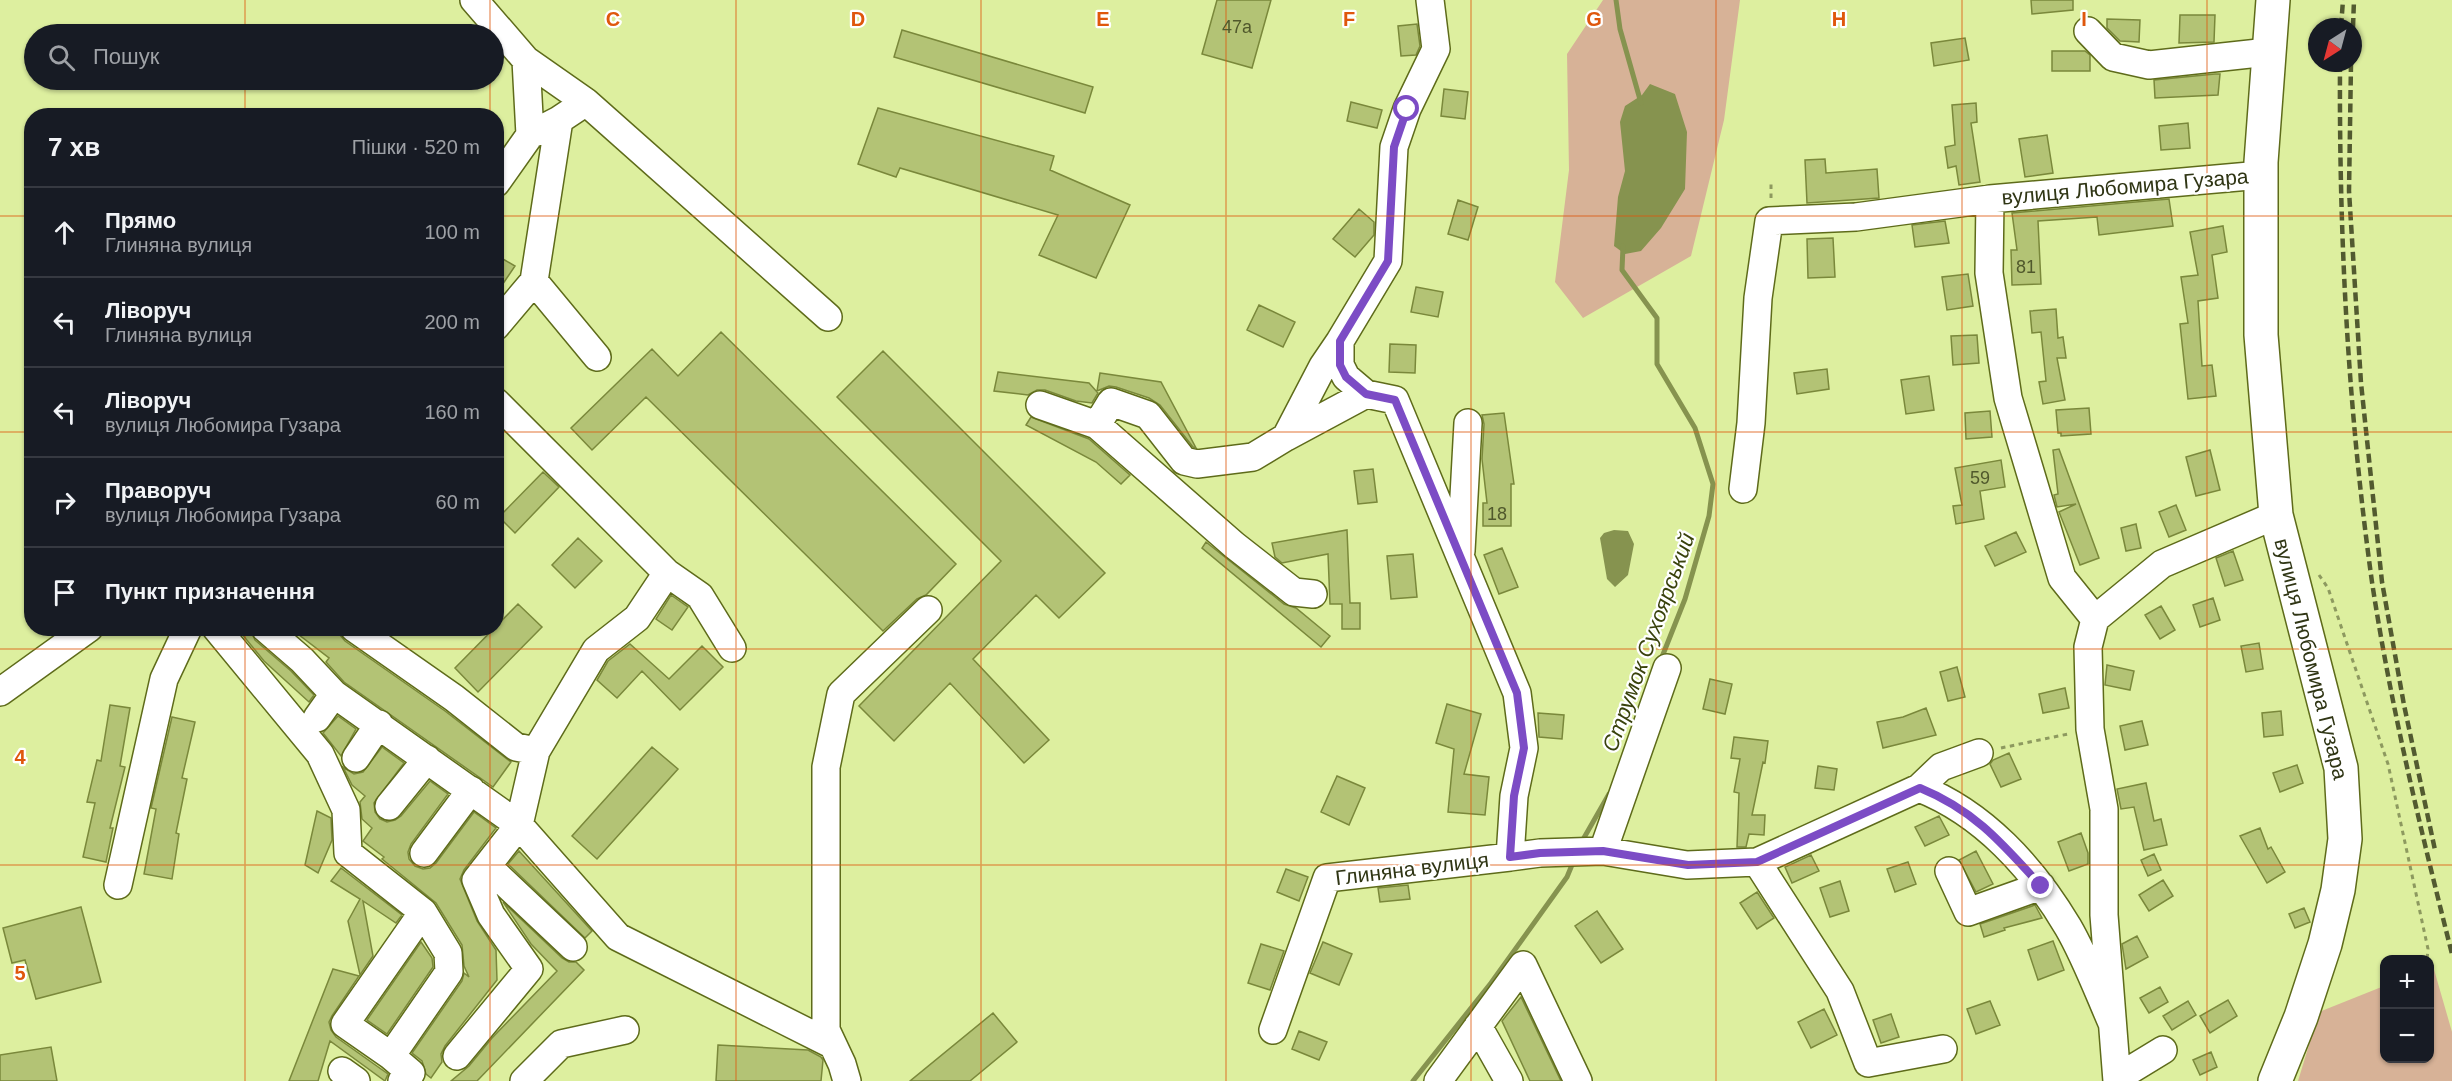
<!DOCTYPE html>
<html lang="uk">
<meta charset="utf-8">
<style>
:root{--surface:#171b24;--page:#20242c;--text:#f1f3f6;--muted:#9ea1a6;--line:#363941}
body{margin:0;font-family:Helvetica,sans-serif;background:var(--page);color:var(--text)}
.controls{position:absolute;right:18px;bottom:18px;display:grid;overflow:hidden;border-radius:12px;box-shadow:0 2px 4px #0004}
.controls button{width:54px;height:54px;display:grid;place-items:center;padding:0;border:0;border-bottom:2px solid var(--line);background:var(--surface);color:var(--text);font:30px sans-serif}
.compass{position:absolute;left:2308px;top:18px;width:54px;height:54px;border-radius:50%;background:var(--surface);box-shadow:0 2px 4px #0004;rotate:216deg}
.stop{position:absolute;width:18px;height:18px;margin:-14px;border:4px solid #7c4cc5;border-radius:50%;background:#fff}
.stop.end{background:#7c4cc5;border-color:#fff;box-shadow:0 2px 6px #0008}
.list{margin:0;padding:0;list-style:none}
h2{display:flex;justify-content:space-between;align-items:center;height:78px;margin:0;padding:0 24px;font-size:26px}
h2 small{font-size:20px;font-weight:400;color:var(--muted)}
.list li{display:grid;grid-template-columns:39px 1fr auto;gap:18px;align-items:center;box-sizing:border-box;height:90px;padding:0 24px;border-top:2px solid var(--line)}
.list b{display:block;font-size:22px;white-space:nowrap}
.list p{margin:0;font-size:20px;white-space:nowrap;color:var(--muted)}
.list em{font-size:20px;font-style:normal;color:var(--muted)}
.icon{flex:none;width:33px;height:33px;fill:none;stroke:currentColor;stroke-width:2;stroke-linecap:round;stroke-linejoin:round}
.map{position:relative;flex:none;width:2452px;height:1081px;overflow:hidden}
.search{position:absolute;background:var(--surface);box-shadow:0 2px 4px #0004;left:24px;top:24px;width:480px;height:66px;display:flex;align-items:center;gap:15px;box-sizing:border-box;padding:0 21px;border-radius:33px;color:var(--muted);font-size:22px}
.panel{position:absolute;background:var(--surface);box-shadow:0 2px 4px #0004;left:24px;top:108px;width:480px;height:528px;border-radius:24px}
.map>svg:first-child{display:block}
</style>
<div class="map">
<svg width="2452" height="1081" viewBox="0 0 2452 1081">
<rect width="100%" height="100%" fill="#ddef9f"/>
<path fill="#d7b297" d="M1603,0H1740L1724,120L1691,256L1583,318L1555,282L1569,170L1567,54Z
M2433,966L2452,1032V1081H2298L2319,1012L2384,986V1058H2430V967Z"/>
<path fill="#86934f" d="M1650,84L1675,94L1687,132L1685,189L1661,228L1641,251L1625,254L1614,246L1618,197L1625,171L1620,122L1625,106L1642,95Z
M1614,530L1628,531L1634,544L1628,575L1615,587L1607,579L1600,538L1604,533Z"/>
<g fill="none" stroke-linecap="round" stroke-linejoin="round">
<path stroke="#86934f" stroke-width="5" d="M1616,0L1620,29L1641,103
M1623,246L1622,270L1657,318V364L1695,428L1713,484L1709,516L1685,599L1660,662
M1581,843L1609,794
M1413,1081L1491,983L1567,877L1574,860"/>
</g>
<path fill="#b3c375" stroke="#7a883b" stroke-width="1.5" d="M1217,0H1271L1252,68L1202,54Z
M2031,0H2073V10L2032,14Z
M2180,15H2215L2214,42L2179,43Z
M2107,19L2140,20L2139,42L2120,41L2107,28Z
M1417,24L1420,46L1416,55L1401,56L1398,26Z
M902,30L1093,87L1085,113L894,57Z
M1965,38L1969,60L1934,66L1931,43Z
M2052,51H2085L2090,55V71H2052Z
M2215,74H2220L2218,95L2155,98L2154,80Z
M1444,89L1468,92L1465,119L1441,116Z
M1351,102L1382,110L1377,128L1347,121Z
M1976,103L1977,122L1971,123L1980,182L1959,185L1956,166L1948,168L1945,147L1955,145L1952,105Z
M878,108L1054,156L1050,170L1130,205L1096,278L1039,255L1058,215L900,168L896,177L858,164Z
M2188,123L2190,148L2161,150L2159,126Z
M2047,135L2053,173L2025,177L2019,139Z
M1825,159L1826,173L1877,169L1879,198L1807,203L1805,160Z
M2169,199L2173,226L2099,235L2097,217L2038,221L2041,284L2012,285L2011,250H2017L2012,213Z
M1458,200L1478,207L1468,240L1448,234Z
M1359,209L1374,222V235L1355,257L1333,239Z
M1945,221L1949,243L1915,247L1912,225Z
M2223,226L2227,252L2212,255L2218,298L2198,301L2202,366L2212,365L2216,396L2188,399L2180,324L2188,323L2181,277L2198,275L2190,232Z
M1833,238L1835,277L1808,278L1807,239Z
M496,255L515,266L496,294Z
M1968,274L1973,306L1947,310L1942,277Z
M1416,287L1443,292L1438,317L1411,312Z
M1259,305L1295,322L1283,347L1247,330Z
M2056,309L2058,338L2063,337L2066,358H2057L2065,400L2043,404L2039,382L2046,381L2041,332L2032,333L2030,311Z
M721,332L956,564L926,595L917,599L883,631L646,397L592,450L571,428L652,349L678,376Z
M1977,335L1979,363L1953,365L1951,336Z
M1390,344L1416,345L1415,373L1389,372Z
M883,351L1105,573L1059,618L1036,595L973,659L1049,740L1024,763L950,683L894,741L859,706L1001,561L837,397Z
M1827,369L1829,389L1797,394L1794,373Z
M998,372L1089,383L1098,393L1092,403L1076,401L1045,390H1037L1028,395L994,391Z
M1100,373L1161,382L1196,448L1193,447L1160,405L1149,398L1116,387L1109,386L1097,391Z
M1929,376L1934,410L1906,414L1901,380Z
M2089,408L2091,434L2061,436V433H2058L2056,410Z
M1990,411L1992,437L1966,439L1965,413Z
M1504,413L1514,484H1511V526H1483V503H1487L1482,459L1484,424L1482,415Z
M1031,417L1089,439L1130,475L1121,484L1096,462L1026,425Z
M2059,449L2099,558L2080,565L2059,512L2076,504L2057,507L2054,495L2058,494L2053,450Z
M2210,450L2220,490L2196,496L2186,457Z
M2001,460L2005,487L1980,491L1984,519L1956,524L1953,506L1962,505L1955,468Z
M1373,469L1377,502L1358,504L1354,471Z
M543,472L559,487L515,533L499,517Z
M2176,505L2186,530L2169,537L2159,512Z
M2136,524L2141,548L2126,551L2121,528Z
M1347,530L1350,603H1360V629H1342V604H1330L1328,554L1282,563L1275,557L1272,543Z
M2016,532L2026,552L1995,566L1985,546Z
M578,538L602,561L575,588L552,565Z
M1206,542L1284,604L1296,608L1330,636L1321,647L1202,548Z
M1502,548L1518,587L1499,594L1484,555Z
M2233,551L2243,580L2225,586L2216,558Z
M1413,554L1417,597L1391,599L1387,556Z
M671,595L688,607L672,630L656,619Z
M2213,598L2220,620L2200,627L2193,605Z
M518,604L542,627L478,692L455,668Z
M2161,606L2175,630L2160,639L2145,615Z
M237,628H250L255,640L291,671L314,695L309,702L264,661Z
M290,628H334L345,641L445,711L511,762L493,787L344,682L326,662L329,658Z
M2259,643L2263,669L2246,672L2241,646Z
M630,644L669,679L702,646L723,667L680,710L642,671L617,698L597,680L608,661Z
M2107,665L2134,671L2130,690L2105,685Z
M1957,667L1965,697L1948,701L1940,672Z
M1710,679L1732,684L1725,714L1703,709Z
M2065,688L2069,708L2043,713L2039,694Z
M1447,704L1481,714L1464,774L1489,777L1485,815L1448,812L1454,749L1436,743Z
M110,705L130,708L120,766L125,767L110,828H113L106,862L83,857L95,803L87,802L97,760L101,761Z
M1926,708L1936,735L1883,748L1877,722L1903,717Z
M2281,711L2283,735L2264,737L2262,713Z
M1538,713L1564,715L1562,739L1539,737Z
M338,716L356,729L341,756L323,733Z
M172,717L195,722L182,778L187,779L176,833L179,834L172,879L144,874L156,809L151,808Z
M2142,721L2148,745L2125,750L2120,726Z
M1734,737L1768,741L1765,763L1763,762L1752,815H1765L1764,835L1749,834L1746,847H1737L1739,793L1734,792L1740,759L1731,758Z
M382,747L404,763L374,803L375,812L380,819L387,822L395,820L401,816L430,781L448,794L411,844L408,852L409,859L415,866L423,869L430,868L436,863L474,812L496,828L464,870L460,879L477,921L496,950L497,980L445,1046L441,1054L442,1062L431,1078L426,1074L422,1061L412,1053L462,981L464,973L469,977L464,966L462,945L436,903L382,859L384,857L363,841L372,828L362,819L360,802L365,796L352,785L343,767L354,774L363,772Z
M652,747L678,769L597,859L572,836Z
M2009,753L2021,779L2001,787L1990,764L1993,760Z
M2297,765L2303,783L2280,792L2273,773Z
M1818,766L1837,769L1834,790L1815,788Z
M1337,776L1365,788L1349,825L1321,812Z
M2146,783L2154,821L2161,819L2167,845L2144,850L2134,807L2121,809L2117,789Z
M317,811L331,818L332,840L318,873L305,865Z
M1939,816L1949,835L1925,846L1915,827Z
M2260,828L2268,849L2271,847L2285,872L2267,883L2240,836Z
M2081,833L2088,853V864L2069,871L2058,842Z
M519,851L592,931L585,938L508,864Z
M1976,851L1993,884L1976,892L1959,860Z
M2154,854L2161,870L2148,876L2141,860Z
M1811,855L1819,871L1792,883L1785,867Z
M1908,862L1916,884L1895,892L1887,869Z
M341,868L402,915L396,923L363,901L373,956L360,975L348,921L360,899L331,881Z
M1286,869L1308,877L1299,901L1277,892Z
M2163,880L2173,896L2149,911L2139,895Z
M1840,881L1849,911L1830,917L1820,888Z
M1408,885L1410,899L1380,902L1378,888Z
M1757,892L1774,918L1757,929L1740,903Z
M503,902L562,958L569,962H576L584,970L477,1081H451L469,1066L492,1038L557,971L531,944Z
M2035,905L2042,918L2004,928L2005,930L1984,937L1980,924Z
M81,907L101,982L36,999L25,960L12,963L3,928Z
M2304,908L2310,922L2295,928L2289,914Z
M1597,911L1623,949L1601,963L1575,926Z
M2137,936L2148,957L2126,969L2122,944Z
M2053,941L2064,970L2038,980L2028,950Z
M421,942L432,958L433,967L387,1034L367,1020Z
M1323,942L1352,954L1339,985L1310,973Z
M1261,944L1284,951L1270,990L1248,983Z
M333,969L359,976L332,1016L329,1022L331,1030L336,1037L388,1074L385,1081L330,1041L318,1081H289Z
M2160,987L2168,1002L2149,1013L2140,998Z
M1521,997L1561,1081H1530L1502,1021Z
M2228,1000L2237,1016L2210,1033L2200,1016Z
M1990,1001L2000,1025L1976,1034L1967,1009Z
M2188,1001L2196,1015L2172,1030L2163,1016Z
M1824,1009L1837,1035L1811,1048L1798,1022Z
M993,1013L1017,1042L970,1081H910Z
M1891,1014L1899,1037L1881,1043L1873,1020Z
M1299,1031L1327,1042L1319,1060L1292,1049Z
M718,1045L808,1050L821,1057L823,1060L821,1081H716Z
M51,1047L57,1081H0V1055Z
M2211,1052L2217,1067L2200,1075L2193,1060Z"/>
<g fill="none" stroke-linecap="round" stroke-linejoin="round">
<g stroke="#5e6b1a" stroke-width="30">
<path id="minor" d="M474,0L526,60L530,135L496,183
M2088,31L2113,57L2149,65L2268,52
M526,60L586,102
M530,135L559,120L586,102L828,317
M1990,199L1989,273L2008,398L2062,578L2095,619
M534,281L597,357
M496,326L534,281L559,120
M496,402L667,573L637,618L596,650L536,751L519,825L618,937L833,1045
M1040,405L1097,425L1234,545L1294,592L1313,594
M1097,425L1111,402L1148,415L1184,461L1197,464L1253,457L1286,437L1323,366L1340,341
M1286,437L1366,394
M1743,489L1751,423L1758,298L1769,221L1856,217L1990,199L2261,175
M1461,551L1468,423
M667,573L700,596L732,648
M216,628L320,754L346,810L348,853L423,912L448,953L449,972L391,1056L345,1024L423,912
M265,628L302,660L334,694L519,825L476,880L491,915L529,969L457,1056
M354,628L454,698L516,747L536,751
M0,692L89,628
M317,718L334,694
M356,758L379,724
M1919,788L1941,767L1979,753
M389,806L427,759
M1603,851L1667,668
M424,853L471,790
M1510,857L1540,853L1603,851L1687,865L1757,862L1919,788C1983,813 2033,868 2068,927C2085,956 2098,991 2112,1023
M1757,862L1840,991L1868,1063L1943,1049
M487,866L573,947
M1949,871L1968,912L2041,886
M118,885L164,679L188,628
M1478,1026L1509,1081
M1273,1030L1327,878L1510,857L1514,796L1524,748L1517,693L1395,400L1366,394L1346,377L1340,365V341L1388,261L1394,147L1407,109L1436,49L1430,0
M391,1056L411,1073L402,1081
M342,1071L356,1081
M2117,1078L2163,1050
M524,1081L561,1044L625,1030
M847,1081L842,1064L826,1030V767L841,694L928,610
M1438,1081L1523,965L1578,1081
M2117,1081L2104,915V809L2090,729L2088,647L2095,619L2162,564L2276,515"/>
</g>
<g stroke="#5e6b1a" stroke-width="36">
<path id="major" d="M2273,0L2261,162V335L2276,515L2341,768L2345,839L2338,890L2325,944L2301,1017L2275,1081"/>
</g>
<path stroke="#8d995f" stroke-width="3" stroke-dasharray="4.5 4.5" stroke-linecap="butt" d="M1771,198V183
M2319,575L2328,588L2388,764L2428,949L2427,960
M2001,748L2068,734"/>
<use href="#minor" stroke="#fff" stroke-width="27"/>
<use href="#major" stroke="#fff" stroke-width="33"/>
<path stroke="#525a30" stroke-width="4.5" stroke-dasharray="9 4.5" stroke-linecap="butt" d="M2341,27L2343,0
M2353,27L2354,0
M2340,63C2339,237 2348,410 2372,582C2391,708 2421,831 2452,954
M2351,63L2349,191L2361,383L2382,582L2404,705L2435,850"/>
</g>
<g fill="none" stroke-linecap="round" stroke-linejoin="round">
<path stroke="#7c4cc5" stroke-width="8" d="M1407,109L1394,147L1388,261L1340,341V365L1346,377L1366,394L1395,400L1517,693L1524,748L1514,796L1510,857L1540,853L1603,851L1688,865L1757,862L1920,788C1974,810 2002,843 2041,886"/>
</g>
<path fill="none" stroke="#df570c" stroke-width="1.5" stroke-opacity="0.55" d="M245,0V34M490,0V34M736,0V1081M981,0V1081M1226,0V1081M1471,0V1081M1716,0V1081M1962,0V1081M2207,0V1081M245,80V116M490,80V116M0,216H32M496,216H2452M0,432H32M496,432H2452M245,628V1081M490,628V1081M0,649H2452M0,865H2452"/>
<g text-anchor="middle" stroke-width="4.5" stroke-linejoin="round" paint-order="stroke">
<g font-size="18" fill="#50582c">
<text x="1237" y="33">47а</text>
<text x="2026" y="273">81</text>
<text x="1980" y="484">59</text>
<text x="1497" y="520">18</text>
</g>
<g font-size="21" fill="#2f3514" stroke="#fff">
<text transform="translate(2125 187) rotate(-5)" y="7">вулиця Любомира Гузара</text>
<text transform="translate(2311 659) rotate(76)" y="7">вулиця Любомира Гузара</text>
<text transform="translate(1412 869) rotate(-7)" y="7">Глиняна вулиця</text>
</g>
<g font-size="22" font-style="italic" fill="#39420c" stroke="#fff">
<text transform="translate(1648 642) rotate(-70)" y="8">Струмок Сухоярський</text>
</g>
</g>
<g font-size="20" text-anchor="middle" font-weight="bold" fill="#df570c" stroke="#fff" stroke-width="4.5" stroke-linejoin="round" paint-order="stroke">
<text x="613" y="26">C</text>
<text x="858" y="26">D</text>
<text x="1103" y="26">E</text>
<text x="1349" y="26">F</text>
<text x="1594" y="26">G</text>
<text x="1839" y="26">H</text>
<text x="2084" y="26">I</text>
<text x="20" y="764">4</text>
<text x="20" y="980">5</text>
</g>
</svg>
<div class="controls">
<button>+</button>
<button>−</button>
</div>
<svg class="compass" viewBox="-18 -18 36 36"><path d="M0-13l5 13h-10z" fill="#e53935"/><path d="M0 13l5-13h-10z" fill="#9ea1a6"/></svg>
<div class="stop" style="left:1407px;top:109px"></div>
<div class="stop end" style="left:2041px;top:886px"></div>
<div class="search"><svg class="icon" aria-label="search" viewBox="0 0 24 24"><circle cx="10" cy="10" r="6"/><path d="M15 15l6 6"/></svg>Пошук</div>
<section class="panel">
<h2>7 хв<small>Пішки · 520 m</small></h2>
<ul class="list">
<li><svg class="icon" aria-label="ahead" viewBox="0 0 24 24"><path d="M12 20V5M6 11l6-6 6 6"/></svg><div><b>Прямо</b><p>Глиняна вулиця</p></div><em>100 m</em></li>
<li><svg class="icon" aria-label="left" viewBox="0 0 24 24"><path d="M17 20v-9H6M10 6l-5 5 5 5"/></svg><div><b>Ліворуч</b><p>Глиняна вулиця</p></div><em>200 m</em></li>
<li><svg class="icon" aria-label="left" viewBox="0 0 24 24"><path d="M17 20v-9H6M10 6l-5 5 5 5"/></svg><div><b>Ліворуч</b><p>вулиця Любомира Гузара</p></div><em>160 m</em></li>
<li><svg class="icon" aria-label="right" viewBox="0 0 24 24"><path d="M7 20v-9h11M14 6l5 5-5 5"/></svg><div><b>Праворуч</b><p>вулиця Любомира Гузара</p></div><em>60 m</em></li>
<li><svg class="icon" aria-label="arrive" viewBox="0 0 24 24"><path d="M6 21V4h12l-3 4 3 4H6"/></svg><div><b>Пункт призначення</b></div></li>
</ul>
</section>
</div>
